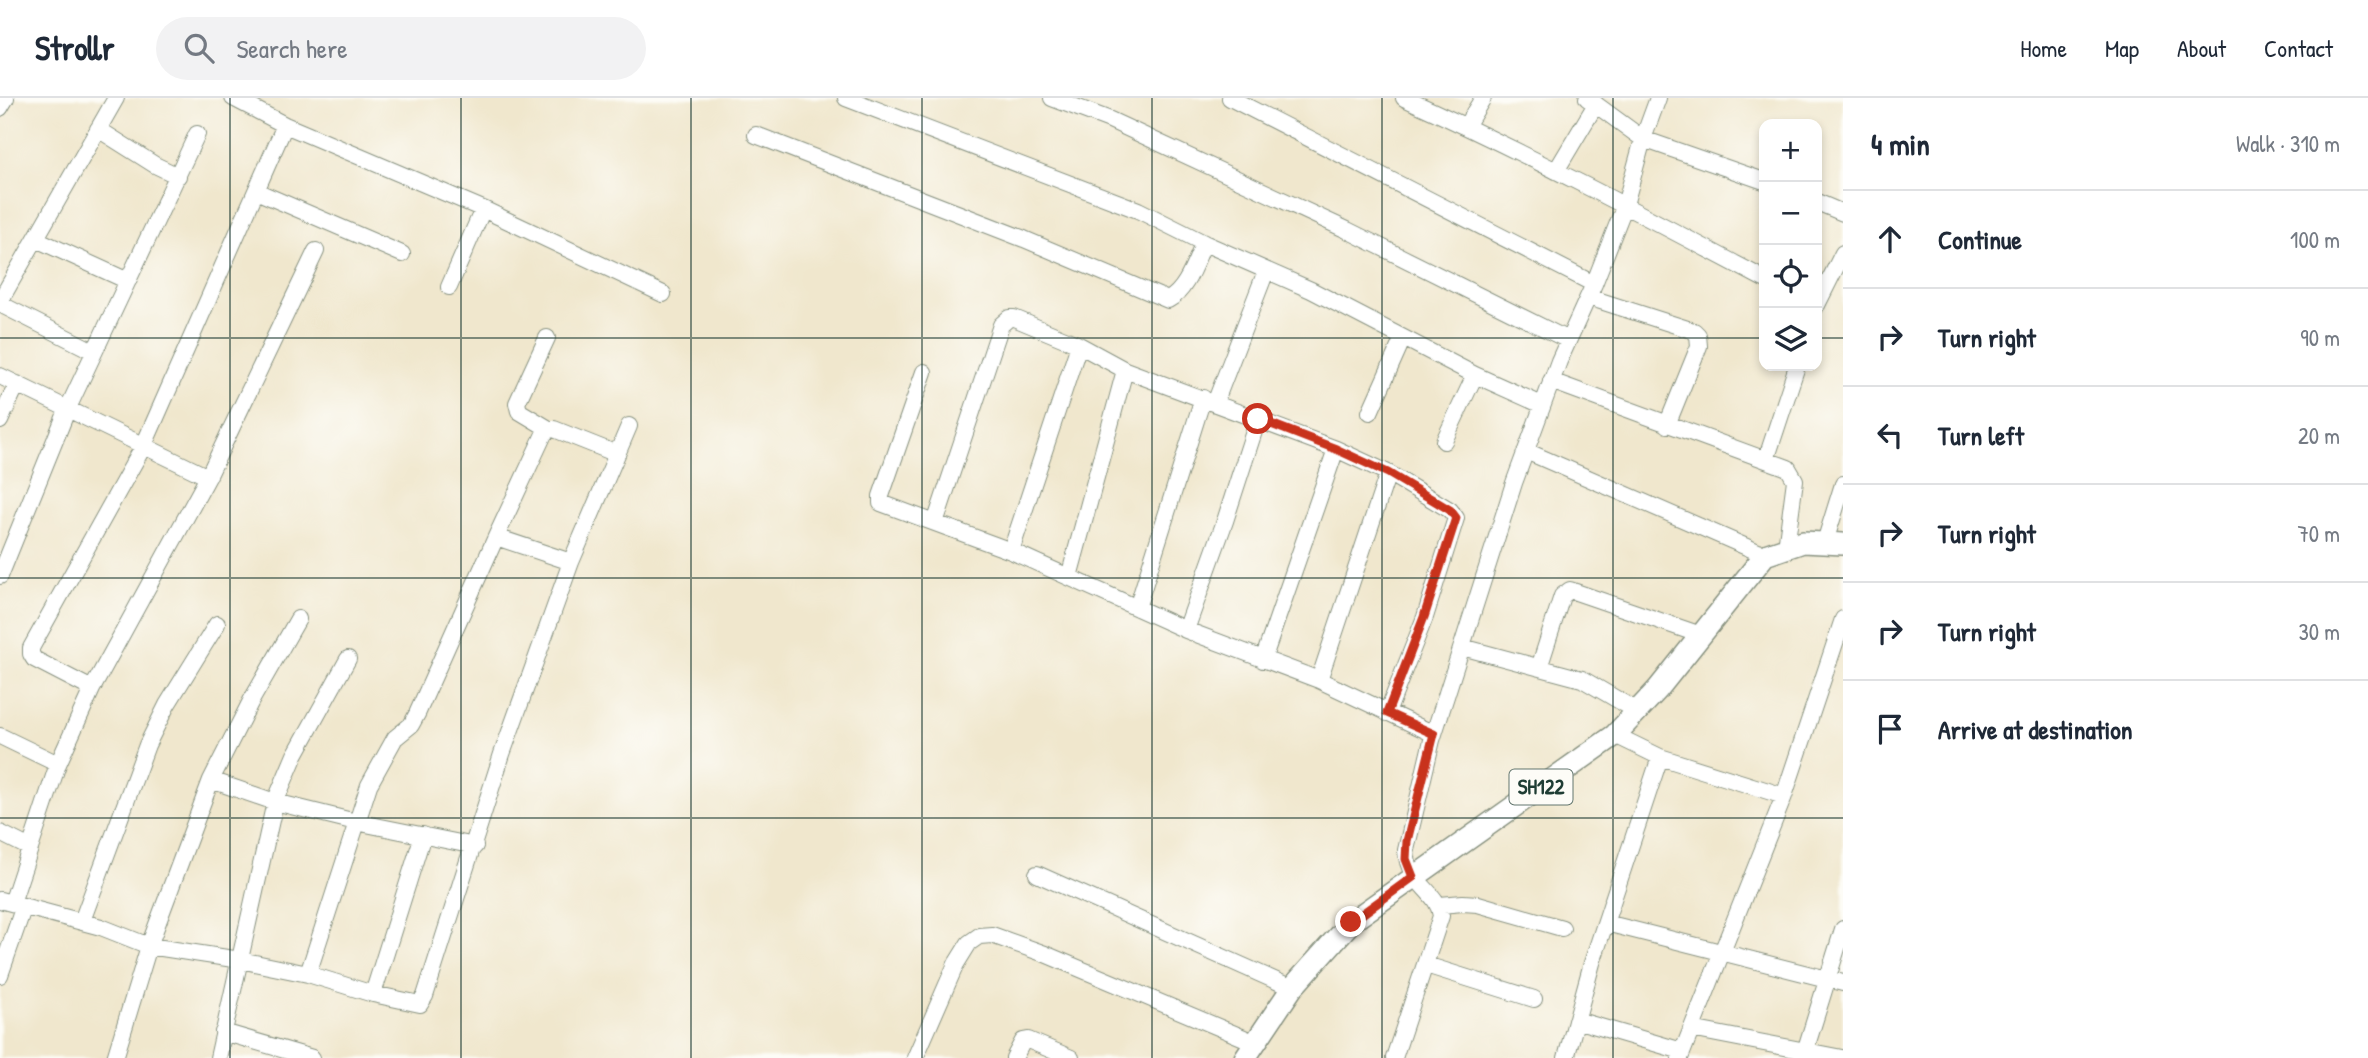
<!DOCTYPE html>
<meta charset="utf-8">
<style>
:root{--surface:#fff;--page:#f2f2f3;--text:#1f2937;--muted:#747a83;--line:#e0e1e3}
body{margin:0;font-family:"Patrick Hand",sans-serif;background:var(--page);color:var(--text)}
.controls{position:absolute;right:21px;top:21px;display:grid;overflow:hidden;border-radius:14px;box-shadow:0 4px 10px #0003}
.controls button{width:63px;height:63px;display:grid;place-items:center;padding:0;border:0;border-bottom:2px solid var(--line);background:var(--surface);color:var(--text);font:35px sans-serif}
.stop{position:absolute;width:21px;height:21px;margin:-16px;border:5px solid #c8321e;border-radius:50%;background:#fff}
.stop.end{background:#c8321e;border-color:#fff;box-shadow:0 2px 7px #0008}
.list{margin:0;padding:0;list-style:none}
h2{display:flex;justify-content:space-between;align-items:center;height:91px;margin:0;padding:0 28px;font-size:30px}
h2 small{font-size:23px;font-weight:400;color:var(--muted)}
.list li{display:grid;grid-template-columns:46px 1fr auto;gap:21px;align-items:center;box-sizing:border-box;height:98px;padding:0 28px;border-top:2px solid var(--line)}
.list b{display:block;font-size:26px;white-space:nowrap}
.list em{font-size:23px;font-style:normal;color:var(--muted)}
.icon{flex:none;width:38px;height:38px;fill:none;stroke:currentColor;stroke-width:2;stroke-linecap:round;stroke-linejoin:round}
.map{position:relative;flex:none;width:1843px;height:960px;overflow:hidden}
header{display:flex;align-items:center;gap:42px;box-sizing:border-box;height:98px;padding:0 35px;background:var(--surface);border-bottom:2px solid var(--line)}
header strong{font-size:33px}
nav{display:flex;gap:38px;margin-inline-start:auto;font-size:24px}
.search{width:490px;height:63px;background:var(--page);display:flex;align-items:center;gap:18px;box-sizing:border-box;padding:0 24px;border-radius:38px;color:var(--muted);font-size:26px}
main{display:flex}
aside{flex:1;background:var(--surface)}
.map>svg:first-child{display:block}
</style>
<header>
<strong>Strollr</strong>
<div class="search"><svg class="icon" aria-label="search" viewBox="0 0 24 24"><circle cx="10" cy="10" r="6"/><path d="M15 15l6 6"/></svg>Search here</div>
<nav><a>Home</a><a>Map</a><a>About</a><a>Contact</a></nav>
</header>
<main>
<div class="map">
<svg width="1843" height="960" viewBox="0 0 1843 960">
<rect width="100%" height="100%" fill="#fdfcf7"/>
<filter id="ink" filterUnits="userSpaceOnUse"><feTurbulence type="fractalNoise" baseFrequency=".0143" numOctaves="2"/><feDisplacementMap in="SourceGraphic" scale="14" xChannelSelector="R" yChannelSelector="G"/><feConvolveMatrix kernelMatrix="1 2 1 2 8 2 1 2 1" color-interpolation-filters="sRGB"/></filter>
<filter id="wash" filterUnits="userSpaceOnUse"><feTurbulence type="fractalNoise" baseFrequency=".00686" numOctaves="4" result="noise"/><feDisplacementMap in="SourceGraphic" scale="28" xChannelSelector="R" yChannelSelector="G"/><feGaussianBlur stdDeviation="1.57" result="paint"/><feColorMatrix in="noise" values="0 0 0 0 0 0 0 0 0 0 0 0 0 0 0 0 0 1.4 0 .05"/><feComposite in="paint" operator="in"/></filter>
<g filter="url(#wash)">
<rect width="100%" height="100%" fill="#f0e7cd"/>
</g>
<g filter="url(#ink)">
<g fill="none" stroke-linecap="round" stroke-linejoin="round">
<g stroke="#889280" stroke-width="18">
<path id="minor" d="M233,0L285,27L483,111L663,196
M846,0L1138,112L1204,145L1311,192L1475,277L1542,307
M1052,0L1110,22L1347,132L1568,242
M1230,0L1594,186
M1404,0C1526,55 1645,118 1764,181
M1587,0L1643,41L1764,83
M0,10L6,0
M1466,28L1483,0
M98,31L155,67L178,78
M756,37L1024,141L1168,202C1187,192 1195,164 1204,145
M1556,73L1596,6
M256,93L402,156
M1817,104L1843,115
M36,141L128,183
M449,189L483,111
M1588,199L1694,233L1698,237L1699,248L1667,327
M0,203L116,0
M0,206L93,253
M1817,207L1843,155
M547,240L517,305L519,313L549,331
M924,274L881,398V405L1011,453L1186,532L1319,582L1434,636
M0,278L208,379
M1551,283L1788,370L1795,382L1786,450
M1215,305L1266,173
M1370,314L1403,240
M0,323L17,286
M1444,343L1475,277
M1526,353L1765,457
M1766,362L1797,268
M935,425L1001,227L1009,220H1014L1079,247L1125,272L1336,351L1388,375L1450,412L1456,420L1425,519L1387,615
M496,439L571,464
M1825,444L1843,386
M1011,453L1079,247
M0,478L68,310L197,36
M1069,479L1125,272
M1137,510L1203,300
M1186,532L1225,423L1258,321
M1462,549L1582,581L1637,613
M1263,562L1336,351
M1539,570L1562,498L1570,492L1701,537
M1319,582L1388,375
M92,591L34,561L31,556V550L144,347L285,27
M1615,637L1660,659L1784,698
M0,638L58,666
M211,682L275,704L356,724L475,748
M0,735L30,750
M1037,776L1292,890
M0,802L101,829L149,848L240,862L308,876L373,896L420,906L425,898L502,656L571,464L629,328
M12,805L58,666L92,591L208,379L316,153
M1440,807L1463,805L1478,806L1562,830
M82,823L147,647L167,607L217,526
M1606,825L1843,885
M1426,867L1534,901
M308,876L369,687L395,640L411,627L417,616L496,439L544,336L549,331H554L617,356
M0,877L24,808
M373,896L423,737
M1576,922L1682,953
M1691,931L1842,960
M223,934L312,960
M115,960L149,848L211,682L251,603L298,521
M218,960L275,704L295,657L348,561
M915,960L956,866L969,845L979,838L992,837L1045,856L1256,945
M1014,960L1023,943L1028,942L1071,960
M1394,960L1441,818C1438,792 1408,787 1406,752L1432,642L1514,385L1559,263L1594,186L1625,107L1643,41L1658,0
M1566,960L1592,865L1660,659
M1680,960L1784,698L1843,521
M1803,960L1843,831"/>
</g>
<g stroke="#889280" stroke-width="24">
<path id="major" d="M1245,960L1292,890L1351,824L1615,637L1658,591L1765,457L1803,444L1843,446"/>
</g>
<use href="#minor" stroke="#fff" stroke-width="16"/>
<use href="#major" stroke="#fff" stroke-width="21"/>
</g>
</g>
<g fill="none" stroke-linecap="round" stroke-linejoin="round" filter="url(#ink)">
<path stroke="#c8321e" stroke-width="9" d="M1258,321L1336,351L1388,375L1450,412L1456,420L1424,519L1387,615L1434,636L1407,743L1406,761L1413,779L1351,824"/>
</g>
<path fill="none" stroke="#1f3d34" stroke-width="2" stroke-opacity="0.55" d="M230,0V960M461,0V960M691,0V960M922,0V960M1152,0V960M1382,0V960M1613,0V960M0,240H1764M1817,240H1843M0,480H1843M0,720H1843"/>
<g text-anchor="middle" stroke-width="5" stroke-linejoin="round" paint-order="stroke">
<rect fill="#fdfcf7" stroke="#62766e" stroke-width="2" x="1509.5" y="671.5" width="63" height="35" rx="5"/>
<g font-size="21" font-weight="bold" fill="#1f3d34">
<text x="1541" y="696">SH122</text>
</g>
</g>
</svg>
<div class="controls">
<button>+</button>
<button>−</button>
<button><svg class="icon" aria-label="locate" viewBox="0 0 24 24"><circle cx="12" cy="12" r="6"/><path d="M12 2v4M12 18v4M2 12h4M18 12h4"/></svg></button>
<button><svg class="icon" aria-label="layers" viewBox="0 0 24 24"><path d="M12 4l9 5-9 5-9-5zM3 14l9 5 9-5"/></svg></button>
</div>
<div class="stop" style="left:1258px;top:321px"></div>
<div class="stop end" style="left:1351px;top:824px"></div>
</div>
<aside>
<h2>4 min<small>Walk · 310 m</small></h2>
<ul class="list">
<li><svg class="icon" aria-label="ahead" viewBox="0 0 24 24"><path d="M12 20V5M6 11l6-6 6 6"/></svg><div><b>Continue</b></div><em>100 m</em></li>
<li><svg class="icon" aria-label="right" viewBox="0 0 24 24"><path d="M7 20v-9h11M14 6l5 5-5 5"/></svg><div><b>Turn right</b></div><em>90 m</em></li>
<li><svg class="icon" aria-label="left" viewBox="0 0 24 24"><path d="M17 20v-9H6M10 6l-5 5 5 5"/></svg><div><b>Turn left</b></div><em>20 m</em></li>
<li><svg class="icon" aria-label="right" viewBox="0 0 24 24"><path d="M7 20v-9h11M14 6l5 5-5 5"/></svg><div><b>Turn right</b></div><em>70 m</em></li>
<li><svg class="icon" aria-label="right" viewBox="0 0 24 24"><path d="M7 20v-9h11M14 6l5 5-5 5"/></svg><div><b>Turn right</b></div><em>30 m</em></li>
<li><svg class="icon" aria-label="arrive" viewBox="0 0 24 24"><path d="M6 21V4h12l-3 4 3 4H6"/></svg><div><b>Arrive at destination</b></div></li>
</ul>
</aside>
</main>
